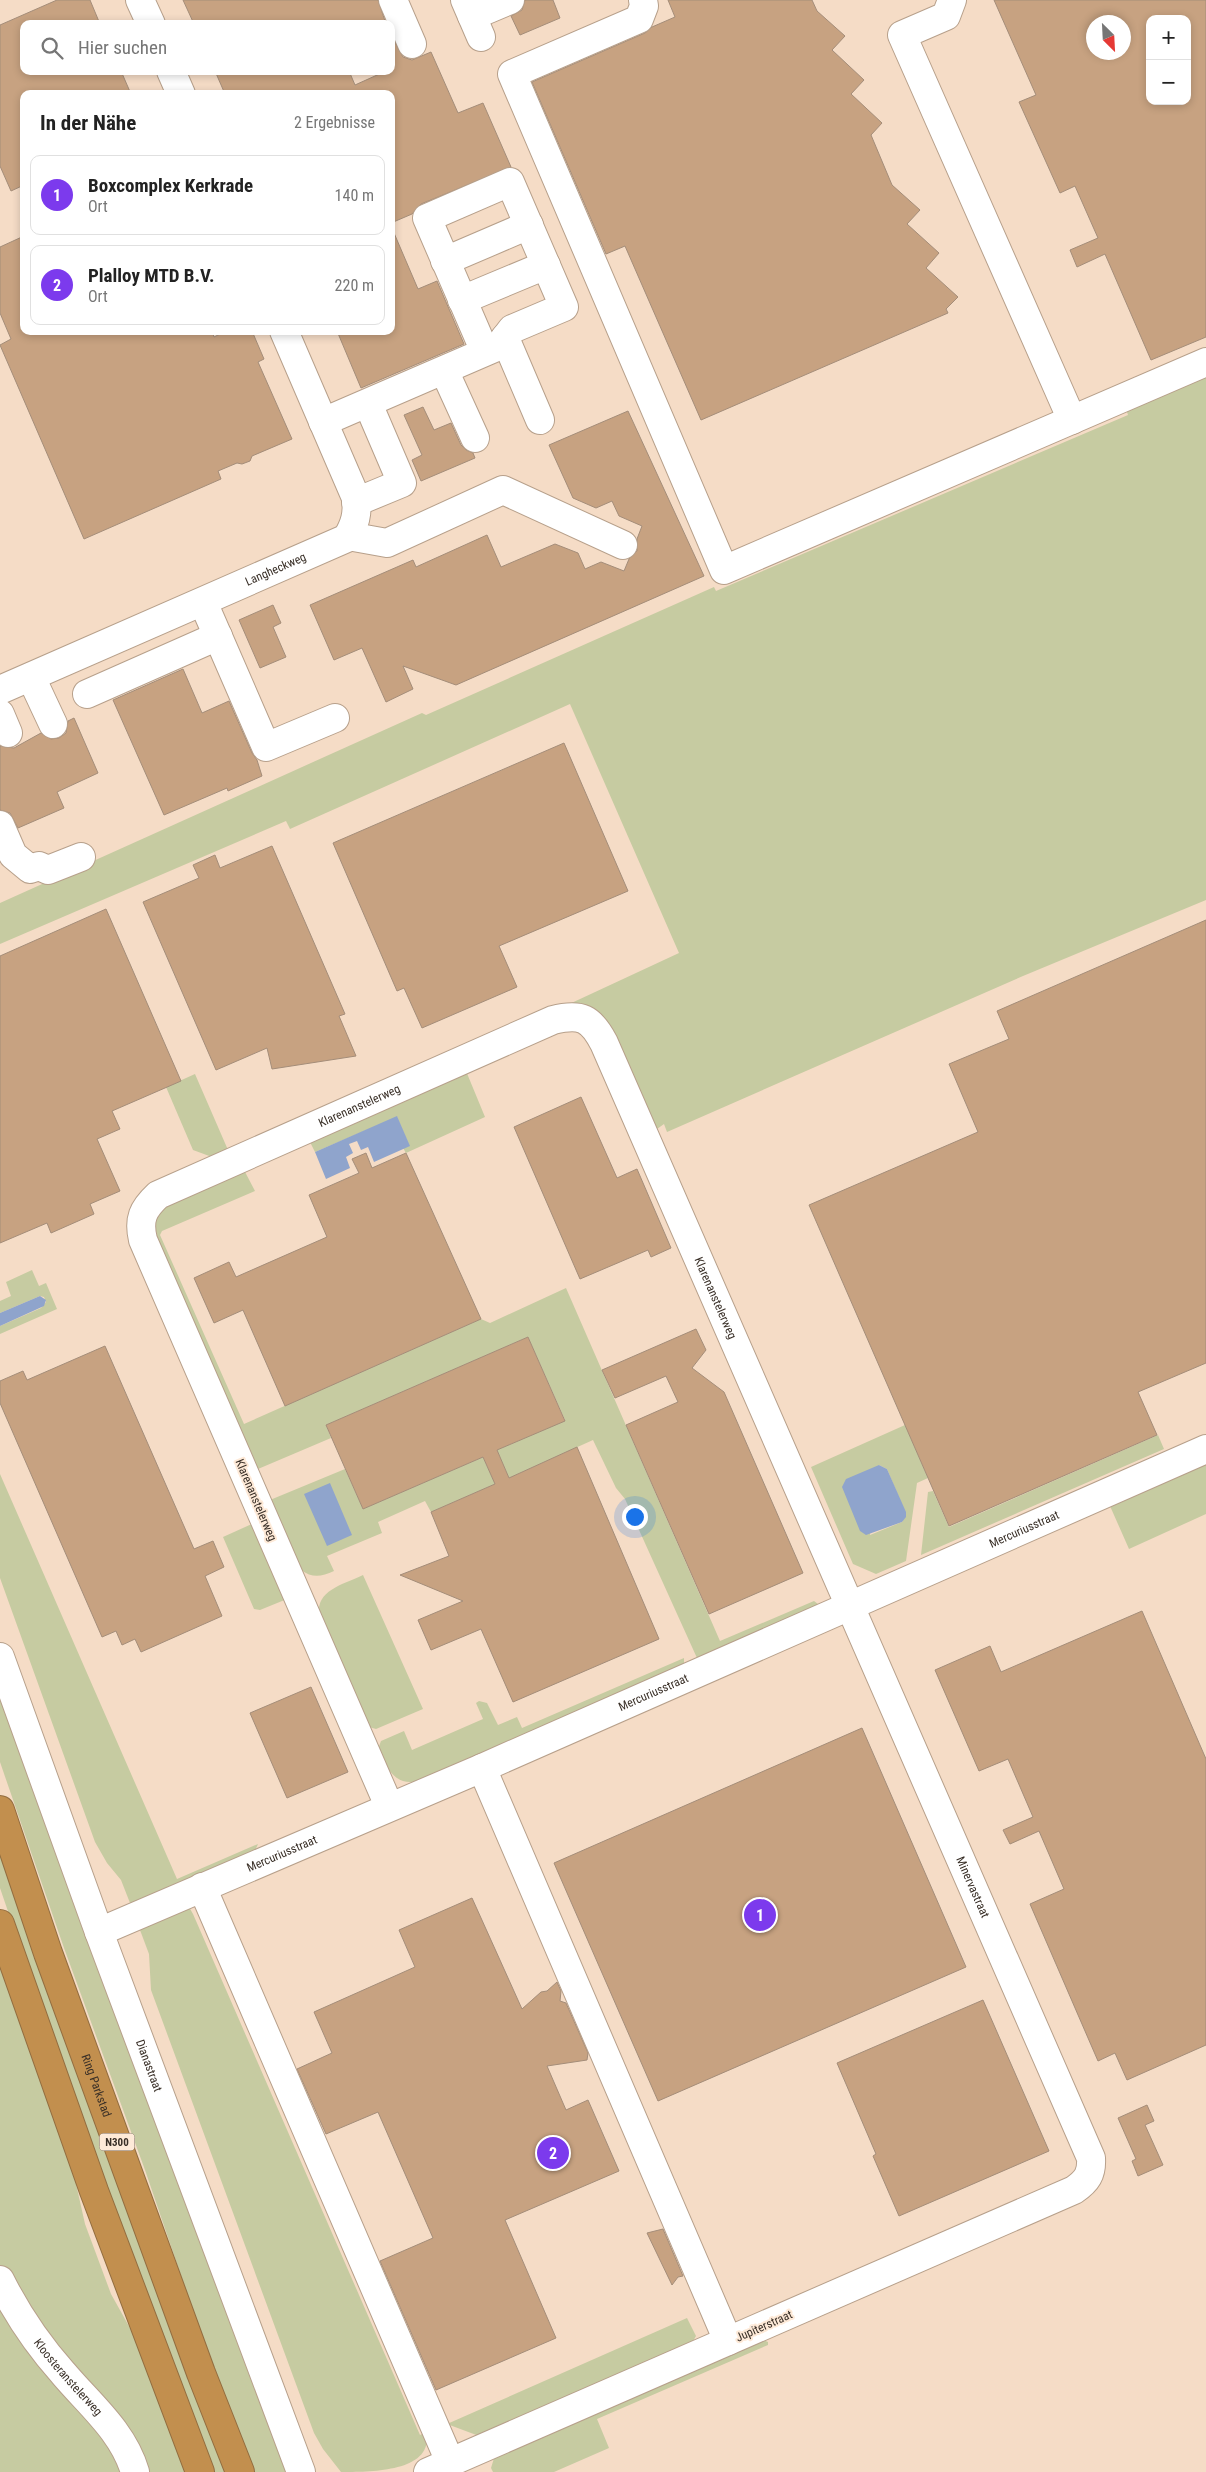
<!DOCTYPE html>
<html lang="de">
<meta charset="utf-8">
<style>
:root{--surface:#fff;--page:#f6f6f6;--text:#222;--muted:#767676;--line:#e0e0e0;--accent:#7c3aed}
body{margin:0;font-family:"Roboto Condensed",sans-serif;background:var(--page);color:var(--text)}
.controls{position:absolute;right:15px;top:15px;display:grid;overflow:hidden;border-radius:10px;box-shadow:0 2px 8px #0003}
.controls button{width:45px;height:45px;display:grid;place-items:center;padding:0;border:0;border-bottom:1px solid var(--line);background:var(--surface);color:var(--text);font:25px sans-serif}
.compass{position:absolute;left:1086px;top:15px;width:45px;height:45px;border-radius:50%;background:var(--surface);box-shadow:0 2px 8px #0003;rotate:156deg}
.you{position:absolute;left:634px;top:1516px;width:18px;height:18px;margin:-12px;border:4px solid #fff;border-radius:50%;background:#1a73e8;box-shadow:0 0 0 8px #1a73e833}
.badge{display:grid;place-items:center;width:32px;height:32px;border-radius:50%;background:var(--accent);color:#fff;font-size:16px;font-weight:700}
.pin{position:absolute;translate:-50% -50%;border:2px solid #fff;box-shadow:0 1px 5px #0006}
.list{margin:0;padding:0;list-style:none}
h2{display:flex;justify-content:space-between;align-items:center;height:65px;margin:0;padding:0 20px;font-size:21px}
h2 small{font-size:16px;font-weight:400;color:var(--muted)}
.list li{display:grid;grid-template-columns:32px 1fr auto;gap:15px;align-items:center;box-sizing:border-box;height:80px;margin:0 10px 10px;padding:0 10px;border:1px solid var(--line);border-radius:10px}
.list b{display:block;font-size:19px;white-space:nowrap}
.list p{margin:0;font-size:16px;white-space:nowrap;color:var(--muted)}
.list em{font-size:16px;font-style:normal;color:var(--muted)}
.icon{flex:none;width:28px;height:28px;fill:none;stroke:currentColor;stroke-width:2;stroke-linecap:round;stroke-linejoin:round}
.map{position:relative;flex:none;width:1206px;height:2472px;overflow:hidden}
.search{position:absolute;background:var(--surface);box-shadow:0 2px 8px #0003;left:20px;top:20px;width:375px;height:55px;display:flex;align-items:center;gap:12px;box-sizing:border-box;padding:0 18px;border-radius:10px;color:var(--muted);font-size:19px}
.panel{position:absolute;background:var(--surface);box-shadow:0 2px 8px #0003;left:20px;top:90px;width:375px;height:245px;border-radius:10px}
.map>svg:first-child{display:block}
</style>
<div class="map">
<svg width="1206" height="2472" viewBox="0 0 1206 2472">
<rect width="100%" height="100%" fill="#f5dcc6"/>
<path fill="#c6cba1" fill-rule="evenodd" d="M1206,375V900L1023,976L667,1132L664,1124L657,1129L565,1006L679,953L570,704L290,829L286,821L0,944V903L422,713L426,715L714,587L716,591L1128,415L1126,409Z
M466,1071L485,1117L406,1153L403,1148L409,1145L397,1117L315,1152L309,1140Z
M195,1074L228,1150L212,1157L193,1150L166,1087Z
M244,1170L255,1191L162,1231L160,1235L244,1424L481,1319L490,1323L566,1288L720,1641L814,1601L818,1604L814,1608L697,1658L625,1499L616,1488L593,1440L509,1478L497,1450L565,1420L528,1337L326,1425L331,1438L258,1469L155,1236L153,1225L159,1210Z
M32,1270L39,1286L46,1283L57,1309L0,1334V1326L41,1308L46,1302L44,1297L40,1296L0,1313V1301L11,1296L6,1282Z
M905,1425L928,1478L917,1483L906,1561L876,1574L853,1564L811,1467ZM879,1465L887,1469L906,1514L902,1522L870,1535Z
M1158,1435L1164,1449L921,1555L928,1492L933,1491L949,1527Z
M483,1457L495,1484L431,1512L425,1501L378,1522L382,1533L327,1556L334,1571C321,1577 312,1578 301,1570L270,1500L345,1469L363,1509Z
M1206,1464V1514L1129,1549L1110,1506Z
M0,1474L177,1879L258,1844L254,1853L146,1899L130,1903L121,1880L107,1863L95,1842L0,1578Z
M254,1523L287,1599L260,1610L254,1609L223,1537Z
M363,1575L423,1709L376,1729L369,1727L319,1610C319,1589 347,1583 363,1575Z
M684,1658V1665L418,1781C395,1787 386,1767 378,1749L381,1741L404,1731L412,1750L483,1719L476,1703L479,1701L487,1703L498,1725L517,1717L522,1728Z
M0,1688L291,2472H255L205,2346L145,2170L64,1948L0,1762Z
M0,1840L229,2472H211L64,2075L0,1888Z
M184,1907H189L193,1914L420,2435L426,2432C435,2472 371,2472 341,2472L323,2449L314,2433L151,1990L149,1954L140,1930Z
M0,1963L70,2157L85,2224L111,2294L145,2355L187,2472H141L0,2271Z
M0,2290L130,2472H0Z
M687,2318L696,2336L692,2343L479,2436L447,2424Z
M761,2339L768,2342V2345L597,2419L609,2448L554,2472H493L491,2468L495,2455Z"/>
<path fill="#8fa4cc" d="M397,1116L410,1146L374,1162L368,1147L361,1150L357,1141L349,1144L353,1153L346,1157L350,1168L326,1179L315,1152Z
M40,1296L46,1300L44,1306L0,1326V1313Z
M879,1465L887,1469L906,1512V1517L902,1522L866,1535L860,1531L842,1487L846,1479Z
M330,1483L352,1535L327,1546L304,1494Z"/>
<path fill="#c7a281" stroke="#a48d79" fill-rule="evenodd" d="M57,0H90L100,24H24V71H121L131,94H24V185L11,191L0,166V25Z
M183,0H378L386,24H194Z
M525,0H553L560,18L520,35L511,16L522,10Z
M668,0H812L817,11L845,36L832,50L864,80L851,94L882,123L871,135L892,185L920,210L907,224L939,253L926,268L958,297L946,309L948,313L701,420L625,246L606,254L532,82L645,33L652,27L675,17Z
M994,0H1206V337L1151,360L1105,254L1077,267L1070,250L1098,238L1075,186L1060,193L1033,133L1019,102L1036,95ZM1150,19H1187V101H1150ZM1094,22H1124V52H1094Z
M391,35L403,57L412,60L431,52L458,113L483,103L511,167L421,204L412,214L391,223V94H225L215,71H349L355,85L386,71H391Z
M391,226L418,289L437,281L464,344L361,388L337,331H391Z
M24,236V331H212L214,337L226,331H252L264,359L258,362L292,439L252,456L250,461L242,464L237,463L218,471L221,479L84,539L0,345L11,339L0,313V247Z
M423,407L434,430L451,423L461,445L466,450L473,453L475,458L421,481L412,460L422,455L404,415Z
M628,411L704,576L456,685L403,666L413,689L386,702L362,648L334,660L310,605L413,560L416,567L487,535L501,567L555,544L578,553L585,569L601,562L624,571L629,559L637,551V539L642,526L619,516L612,501L596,508L573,498L549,445Z
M273,605L281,623L273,627L286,657L260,668L239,620Z
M183,669L202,713L229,701L252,753L257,760L262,776L228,791L227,788L164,815L113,700Z
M74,718L98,773L57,792L64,808L18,828L10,813L0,810V746L14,748L41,733L51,739L59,738L66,733L68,721Z
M564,743L628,891L499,946L517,987L422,1028L404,988L397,991L333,843Z
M272,846L345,1014L339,1016L356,1056L272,1069L267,1048L216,1070L143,902L199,878L193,865L215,855L220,868Z
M106,909L181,1081L112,1111L120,1129L97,1139L120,1191L90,1204L94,1214L51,1233L47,1223L0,1243V956Z
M1206,920V1363L1138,1392L1157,1435L949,1526L809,1205L978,1132L949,1064L1009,1039L997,1011Z
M581,1097L617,1178L637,1169L671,1248L651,1257L648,1250L580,1279L514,1127Z
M366,1153L372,1168L406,1153L481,1319L285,1406L243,1310L214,1323L194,1278L229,1262L236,1277L327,1237L309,1195L359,1173L352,1159Z
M696,1329L706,1350L692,1368L724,1392L803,1573L709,1614L626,1425L678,1402L666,1376L615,1398L602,1370Z
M528,1337L565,1421L497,1450L509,1478L577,1447L659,1639L513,1702L481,1629L431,1650L418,1620L463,1601L400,1575L449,1556L431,1512L495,1484L483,1457L363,1509L326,1425Z
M105,1346L194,1549L213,1541L224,1567L205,1576L222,1616L141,1652L135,1639L122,1645L116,1631L102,1637L0,1403V1381L23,1371L27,1380Z
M1142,1611L1206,1759V2045L1127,2080L1115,2053L1098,2061L1030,1904L1064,1889L1039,1831L1010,1844L1003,1830L1033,1817L1008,1759L979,1771L935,1670L990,1646L1001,1672Z
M311,1687L348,1772L287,1798L250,1713Z
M862,1728L966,1967L658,2101L554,1863Z
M472,1898L522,2009L541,1992L547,1991L557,1982L561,1991L560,2001L566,2003L588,2053L587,2060L547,2066L566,2110L588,2100L619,2171L505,2220L556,2338L436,2390L380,2261L433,2238L378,2112L326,2134L297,2069L332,2053L314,2012L415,1967L399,1930Z
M983,2000L1049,2151L899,2216L873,2156L876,2154L837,2063Z
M1147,2105L1154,2121L1145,2125L1163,2165L1138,2176L1132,2161L1136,2159L1118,2118Z
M663,2229L683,2276L678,2277L672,2285L647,2233Z"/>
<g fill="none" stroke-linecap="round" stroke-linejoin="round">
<g stroke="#b7a08b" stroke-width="30">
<g id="minor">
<path d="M140,0L151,24"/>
<path d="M393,0L412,44"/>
<path d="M465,0L481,37"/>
<path d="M643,0L644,6L639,19L512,74L724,570L1206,362"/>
<path d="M952,0L946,16L902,35L1072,420"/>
<path d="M472,16L510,0"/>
<path d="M171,71L181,94"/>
<path d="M445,261L529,225"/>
<path d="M462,300L546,265"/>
<path d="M505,338L540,420"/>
<path d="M449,381L475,438"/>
<path d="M323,422L499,346L512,329L564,307L510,182L427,218L485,352"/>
<path d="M356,502L402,483L372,413"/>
<path d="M348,536L387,543L503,490L623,545"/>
<path d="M203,602L266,747L335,718"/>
<path d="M31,677L53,724"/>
<path id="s1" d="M0,690L347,538C355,524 358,514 356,498L284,331"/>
<path d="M87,694L218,636"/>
<path d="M0,714L8,733"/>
<path d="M0,825L13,855L30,869L39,866L48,870L81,857"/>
<path id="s2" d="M0,1657L99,1932L301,2472"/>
<path d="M482,1768L728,2341"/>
<path id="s3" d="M389,1806L143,1240C138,1219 143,1209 158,1195L553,1020C581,1013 591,1018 604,1043L1091,2158C1092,2174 1087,2181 1074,2190L428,2472"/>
<path d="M202,1887L450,2462"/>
<path id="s4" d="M99,1932L482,1768L1206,1449"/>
<path id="s5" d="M0,2280C17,2314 38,2345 63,2373C89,2404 123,2431 135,2472"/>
</g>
</g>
<g stroke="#926d40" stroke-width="30">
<g id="highway">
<path id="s6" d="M0,1810L48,1953L201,2373L240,2472"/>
<path d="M0,1924L94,2191L200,2472"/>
</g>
</g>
<use href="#minor" stroke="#fff" stroke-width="28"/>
<use href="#highway" stroke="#c28f4e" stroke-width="28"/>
</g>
<g text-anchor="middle" stroke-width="4" stroke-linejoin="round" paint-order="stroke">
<rect fill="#feead8" stroke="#74675c" stroke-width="1" x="99.5" y="2133.5" width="35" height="17" rx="4"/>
<g font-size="11" font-weight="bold" fill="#392f27">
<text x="117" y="2146">N300</text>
</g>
<g font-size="12" fill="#392f27" stroke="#feead8">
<text dy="4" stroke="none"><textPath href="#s1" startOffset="301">Langheckweg</textPath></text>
<text dy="4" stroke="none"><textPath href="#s3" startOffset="888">Klarenanstelerweg</textPath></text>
<text dy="4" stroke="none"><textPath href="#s3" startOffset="1441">Klarenanstelerweg</textPath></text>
<text transform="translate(256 1500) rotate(67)" y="4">Klarenanstelerweg</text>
<text dy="4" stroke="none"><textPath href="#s4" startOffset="1009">Mercuriusstraat</textPath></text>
<text dy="4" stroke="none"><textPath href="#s4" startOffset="604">Mercuriusstraat</textPath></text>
<text dy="4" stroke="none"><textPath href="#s4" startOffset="199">Mercuriusstraat</textPath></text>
<text dy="4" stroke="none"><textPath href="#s3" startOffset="2084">Minervastraat</textPath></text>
<text dy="4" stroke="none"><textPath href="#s2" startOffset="435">Dianastraat</textPath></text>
<text dy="4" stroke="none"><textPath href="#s6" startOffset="292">Ring Parkstad</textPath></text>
<text transform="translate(764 2326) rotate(-24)" y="4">Jupiterstraat</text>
<text dy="4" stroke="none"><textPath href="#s5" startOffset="119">Kloosteranstelerweg</textPath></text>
</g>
</g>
</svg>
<div class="controls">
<button>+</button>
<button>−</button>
</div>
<svg class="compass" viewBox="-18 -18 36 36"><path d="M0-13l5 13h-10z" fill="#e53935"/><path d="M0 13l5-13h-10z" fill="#767676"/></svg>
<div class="you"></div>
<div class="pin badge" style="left:760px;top:1915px">1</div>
<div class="pin badge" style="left:553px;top:2153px">2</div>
<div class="search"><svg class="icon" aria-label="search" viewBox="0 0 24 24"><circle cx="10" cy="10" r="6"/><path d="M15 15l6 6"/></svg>Hier suchen</div>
<section class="panel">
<h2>In der Nähe<small>2 Ergebnisse</small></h2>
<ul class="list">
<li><span class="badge">1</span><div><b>Boxcomplex Kerkrade</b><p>Ort</p></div><em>140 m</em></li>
<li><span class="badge">2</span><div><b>Plalloy MTD B.V.</b><p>Ort</p></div><em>220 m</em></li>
</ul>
</section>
</div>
